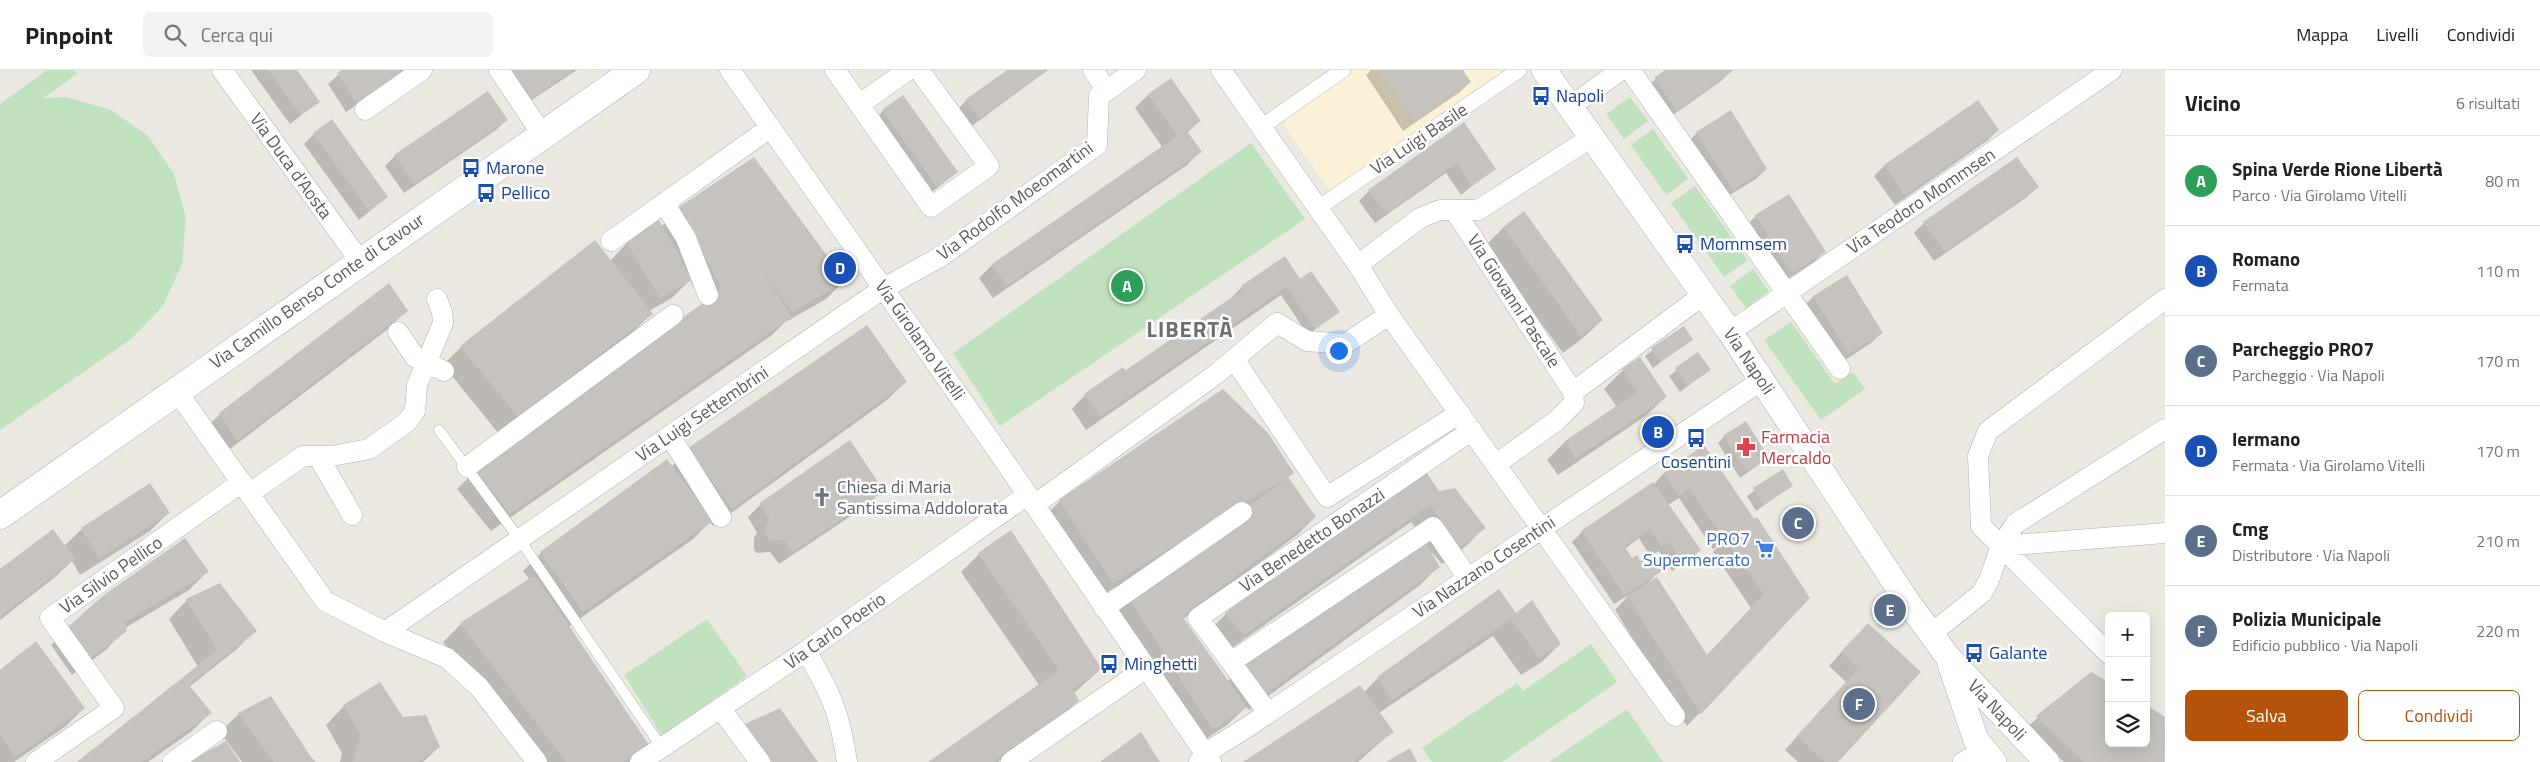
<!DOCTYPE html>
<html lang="it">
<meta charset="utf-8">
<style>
:root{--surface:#fff;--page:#f2f2f2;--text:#202124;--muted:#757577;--line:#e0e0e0;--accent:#b45309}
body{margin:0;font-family:"Titillium Web",sans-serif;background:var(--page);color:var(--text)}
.controls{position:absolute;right:15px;bottom:15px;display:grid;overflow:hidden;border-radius:8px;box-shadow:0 5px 20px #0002}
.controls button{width:45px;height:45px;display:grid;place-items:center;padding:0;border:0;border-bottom:1px solid var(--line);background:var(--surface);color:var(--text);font:25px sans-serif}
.you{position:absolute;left:1338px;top:280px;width:18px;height:18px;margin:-12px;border:4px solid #fff;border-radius:50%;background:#1a73e8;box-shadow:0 0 0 8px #1a73e833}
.badge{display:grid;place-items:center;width:32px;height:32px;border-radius:50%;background:var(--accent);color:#fff;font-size:16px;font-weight:700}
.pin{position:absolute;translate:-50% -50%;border:2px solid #fff;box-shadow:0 1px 5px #0006}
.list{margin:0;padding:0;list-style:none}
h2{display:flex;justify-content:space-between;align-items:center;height:65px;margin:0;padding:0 20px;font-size:21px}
h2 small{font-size:16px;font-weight:400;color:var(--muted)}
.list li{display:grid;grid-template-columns:32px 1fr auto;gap:15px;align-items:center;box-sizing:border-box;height:90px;padding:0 20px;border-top:1px solid var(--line)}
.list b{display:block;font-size:19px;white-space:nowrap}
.list p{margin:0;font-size:16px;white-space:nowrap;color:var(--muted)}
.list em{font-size:16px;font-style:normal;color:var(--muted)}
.actions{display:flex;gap:10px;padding:15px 20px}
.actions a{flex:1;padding:11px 0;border:1px solid var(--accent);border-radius:8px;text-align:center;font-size:18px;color:var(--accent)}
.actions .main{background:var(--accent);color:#fff}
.icon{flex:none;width:28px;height:28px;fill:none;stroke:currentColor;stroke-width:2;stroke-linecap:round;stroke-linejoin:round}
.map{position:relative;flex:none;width:2165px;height:692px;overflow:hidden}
header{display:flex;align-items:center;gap:30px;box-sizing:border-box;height:70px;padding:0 25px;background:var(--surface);border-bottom:1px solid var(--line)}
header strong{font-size:24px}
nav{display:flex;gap:28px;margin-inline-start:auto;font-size:18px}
.search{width:350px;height:45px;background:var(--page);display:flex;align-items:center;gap:12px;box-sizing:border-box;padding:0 18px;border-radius:8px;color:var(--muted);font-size:19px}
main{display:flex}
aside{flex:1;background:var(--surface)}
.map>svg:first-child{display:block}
</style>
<header>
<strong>Pinpoint</strong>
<div class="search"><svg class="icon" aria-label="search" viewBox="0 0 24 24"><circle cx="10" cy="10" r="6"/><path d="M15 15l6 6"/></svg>Cerca qui</div>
<nav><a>Mappa</a><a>Livelli</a><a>Condividi</a></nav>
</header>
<main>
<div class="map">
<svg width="2165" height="692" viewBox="0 0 2165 692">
<rect width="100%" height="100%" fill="#ebe8e1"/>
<path fill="#fbf1d6" d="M1351,0H1512L1334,123L1329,120L1284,56L1289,44Z"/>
<path fill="#c0e2be" d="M47,0H74L77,4L43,28L67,27L111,40L148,66L174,104L186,148L182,194L163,236L131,269L0,360V34Z
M1630,27L1648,51L1624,69L1606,44Z
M1653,59L1688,109L1666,125L1631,75Z
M1251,73L1305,149L1000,356L953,283Z
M1695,116L1748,190L1724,207L1671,133Z
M1753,199L1769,221L1746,238L1730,216Z
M1791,252L1835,314L1853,302L1865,319L1821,350L1764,270Z
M707,549L747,606L662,666L624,605Z
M1591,574L1617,612L1502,692H1432L1422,678L1517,613L1523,621Z
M1627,639L1663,692H1549Z"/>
<path fill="#0003" fill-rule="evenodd" d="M251,0H295L318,32L290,54Z
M344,0H408L346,42L328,14Z
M513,0H577L518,39Z
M1009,0H1048L969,58L956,41L966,31Z
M1371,0H1461L1470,12L1460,22L1403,61L1366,5Z
M1667,0H1731V1L1721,11L1666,50L1644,19Z
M1171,9L1199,51L1187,63L1200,81L1187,95L993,228L979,208L992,195L1163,78L1135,38L1148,25Z
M1977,32L1998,60L1988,70L1895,135L1874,106L1884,96Z
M883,41L957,102L927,126L873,51Z
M506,50L496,60L404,123L385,96L395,86Z
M1463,54L1494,98L1461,125L1446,103L1375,153L1359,131L1369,121Z
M1697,63L1766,99L1756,109L1723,129L1687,73Z
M314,64L387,127L359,150L304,74Z
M2037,117L2027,127L1934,191L1914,163L1924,153Z
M680,138L844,211L826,229L784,253L772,265L491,461L457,419L475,401L702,234L690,210L672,228L649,241L651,244L633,262L499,364L443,295L461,277L610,191L627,173L661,157Z
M1524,143L1602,250L1583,268L1563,283L1485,176L1503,158Z
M1756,146L1824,182L1814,192L1781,213L1746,156Z
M1846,206L1881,263L1871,273L1839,294L1803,237L1813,227Z
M1300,210L1338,242L1308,265L1281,225L1086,360L1072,339L1085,325L1123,299L1125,302L1229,230L1242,217Z
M406,241L388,259L218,388L202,362L220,344Z
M1683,257L1692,269L1653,298L1645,286Z
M1698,284L1709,300L1680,322L1669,306Z
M1640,289L1665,327L1647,345L1558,405L1547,390L1565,372L1617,337L1604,319L1623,300Z
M905,312L887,330L713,456L710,452L693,469L568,557L648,675L630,692H534L443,572L461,554L530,510L523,501L541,483L671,397L689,379Z
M1724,367L1768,388L1740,408L1718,373Z
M1704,377L1809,528L1687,656L1615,540L1629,525L1614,534L1572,472L1582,462L1653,415L1664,403ZM1679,428L1713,479L1720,475L1713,482L1751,538L1706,587L1647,514L1660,500L1650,486L1659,481L1672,501L1690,490L1700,480L1668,435ZM1639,468L1650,486L1639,493L1632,490L1625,479Z
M1783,401L1792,415L1756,441L1747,426Z
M1293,403L1287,408L1315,447L1297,465L1183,549L1227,612L1244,595L1426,473L1411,452L1226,582L1208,562L1226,544L1438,422L1484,458L1466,476L1442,494L1427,477L1438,497L1420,515L1249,640L1246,637L1227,655L1194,677L1111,546L1237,444L1094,530L1042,449L1060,431Z
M882,420L869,434L779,494L770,482L757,483L754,480V468L757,463L748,447L761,434Z
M168,443L150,461L80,505L72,491L55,507L0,550V500L64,476L82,459Z
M979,484L1101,599L1074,623L1078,631L1059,649L998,692H930L1039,615L961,502Z
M207,502L189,520L125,558L107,579L72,605L51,575L105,526Z
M187,530L255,560L237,579L189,617L210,643L192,661L148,692H80L198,597L169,549Z
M1875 547a10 10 0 1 1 20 0a10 10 0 1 1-20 0Z
M1516,545L1560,574L1542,592L1521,605L1493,566L1379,643L1392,662L1358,692H1245L1364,622L1378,608Z
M1855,567L1919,602L1837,692H1798L1785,680L1846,612L1829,596Z
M0,602L84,638L66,656L14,692H0Z
M2091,603L2109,673H2146L2165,648V692H2064L2027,657Z
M271,627L310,688L315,692H242L220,662L239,644Z
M344,636L403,648L439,677L423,692H340L342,683L326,655Z"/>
<path fill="#c6c3be" d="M268,0H297L320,32L301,45Z
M342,0H405L357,33L337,3Z
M511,0H574L529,30Z
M1007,0H1048L979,49L965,30Z
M1379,0H1463L1471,12L1414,51Z
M1665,0H1734L1677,41L1654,8Z
M1171,8L1201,51L1187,61L1202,82L1007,216L992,194L1177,66L1148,24Z
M488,21L508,50L414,114L394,85Z
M903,25L958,102L937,117L882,40Z
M1978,30L1999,60L1905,126L1884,95Z
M1731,40L1767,99L1733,120L1696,62Z
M332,49L388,127L369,141L313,63Z
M1464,52L1496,99L1472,116L1457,93L1386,144L1368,120Z
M754,87L846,211L792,242L762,200L792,247L510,444L475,400L722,219L679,137Z
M2017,87L2039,117L1945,182L1923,152Z
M1789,124L1826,182L1792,203L1755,145Z
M1524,141L1603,250L1581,266L1503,157Z
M659,150L692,210L660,228L626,172Z
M595,170L653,244L518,347L460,276Z
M1285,186L1300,209L1311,201L1340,242L1315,259L1287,217L1100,347L1084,324L1123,297L1126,300L1244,219L1241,216Z
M1847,205L1883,263L1849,284L1813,226Z
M389,213L408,241L237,371L219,343Z
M867,255L907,312L732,439L688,378Z
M1684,256L1693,270L1660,292L1651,278Z
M1698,282L1711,300L1687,316L1675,298Z
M1640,287L1667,327L1576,388L1565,371L1637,322L1622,299Z
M1223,319L1268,363L1294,403L1113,513L1059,430Z
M1746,351L1769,388L1747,402L1723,366Z
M850,370L884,421L793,482L784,470L770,471L767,467L765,459L769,449L760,433Z
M1704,375L1754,449L1757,447L1810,528L1701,644L1627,526L1657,507L1707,585L1764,524L1689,419L1679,426L1664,403Z
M667,389L713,451L583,542L540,482Z
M1424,399L1439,421L1455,418L1486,458L1460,477L1430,435L1244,565L1225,543Z
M1783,399L1793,416L1763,435L1753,418Z
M1288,407L1316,447L1182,546L1247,637L1213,660L1128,527Z
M1653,412L1701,480L1682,492L1669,472L1661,477L1650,459L1625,477L1632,488L1637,485L1640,491L1650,484L1662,501L1624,525L1581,461Z
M150,413L170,443L99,488L81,458Z
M53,459L75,489L0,547V499Z
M1011,460L1102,599L1073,619L1079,631L993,692H928L1059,600L978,483Z
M185,468L209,502L125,552L127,561L91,588L69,556L104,525Z
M1425,472L1440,497L1267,623L1243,594Z
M535,505L649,675L623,692H566L460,553Z
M220,513L257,561L189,615L212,643L142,692H77L217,580L186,529Z
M1499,519L1516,543L1532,530L1561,574L1539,588L1511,549L1392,630L1377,607Z
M1875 545a11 11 0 1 1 22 0a11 11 0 1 1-22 0Z
M1868,553L1921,602L1838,692H1825L1797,666L1858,599L1841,582Z
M36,571L85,638L15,687L0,665V600Z
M2091,602L2109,612V673H2146V635L2165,647V692H2084L2036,646Z
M380,612L403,647L426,645L440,677L418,692H353L360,664L343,635Z
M1360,615L1394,662L1353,692H1243Z
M271,626L311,687L316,692H274L238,643Z
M780,638L818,692H772L745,654Z
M1141,662L1160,692H1100Z
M226,671L240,692H188Z
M1410,678L1417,692H1386Z"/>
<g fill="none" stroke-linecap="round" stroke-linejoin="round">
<g stroke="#aeb2b6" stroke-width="11">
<path id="service" d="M439,360L520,470L662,678"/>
</g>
<g stroke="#aeb2b6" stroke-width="16">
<path id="pedestrian" d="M1261,57L1343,0
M1318,138L1519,0"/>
</g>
<g stroke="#aeb2b6" stroke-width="21">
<path id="minor" d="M222,0L360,191
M499,0L542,64
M730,0L992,373L1211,692
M835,0L931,137L989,96L919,0
M1093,0L1107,21
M1221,0L1358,195L1389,245L1675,646
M1630,0L1840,299
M860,34L908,0
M1570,37L1621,0
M365,40L422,0
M664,133L686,168L708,225
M1455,141L1573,322L1574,333L1556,351L1496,394
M611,171L771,57
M1358,195L1420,148L1440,140H1478L1592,67
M398,262L415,287L444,301
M1730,262L2112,0
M1234,289L1327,427L1460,343
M176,320L325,531L385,562L447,588L479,617L537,692
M1573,322L1703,225
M670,366L721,447
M318,386L352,445
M467,397L673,245
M250,423L303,386H332L369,379L407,352L415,341L417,315L443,253L442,242L437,229
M1034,435L1215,305L1277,253L1307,271L1345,274L1389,245
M2001,476L2165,463
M1104,538L1242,442
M385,562L884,218L940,187L1097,75L1099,26L1136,0
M1932,563L1982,523L1989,510L2001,476L2015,454L2165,359
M806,581C831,623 840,644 847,692
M2109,584L1981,456L1978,386L1988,361L2165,229
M1231,592L1198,548L1472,360
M721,639L760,692
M1268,643L1231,592L1433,457L1468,508
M36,692L114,638L50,548L242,412
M173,692L217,661
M640,692L806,581L1027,425
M1011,692L1145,599
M1199,692L1206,683L1249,656L1762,310
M1963,692L1983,681"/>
</g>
<g stroke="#aeb2b6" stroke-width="26">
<path id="tertiary" d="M1544,0L1730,262L1905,528L1948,587L2047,692
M1950,594L1976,670L1994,692"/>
</g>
<g stroke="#adb1b6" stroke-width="29">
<path id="secondary" d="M0,445L636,0"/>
</g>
<use href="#service" stroke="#fff" stroke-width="10"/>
<use href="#pedestrian" stroke="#fff" stroke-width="15"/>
<use href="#minor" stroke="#fff" stroke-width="20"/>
<use href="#tertiary" stroke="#fff" stroke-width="25"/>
<use href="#secondary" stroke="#fff" stroke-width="28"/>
</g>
<defs>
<g id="bus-bare" transform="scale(1.5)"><path d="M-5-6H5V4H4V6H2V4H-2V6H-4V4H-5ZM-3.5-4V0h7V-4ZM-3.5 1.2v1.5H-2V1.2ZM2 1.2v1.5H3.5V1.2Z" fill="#1a4fb4" stroke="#fff" stroke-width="2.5" paint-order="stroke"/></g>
<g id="pharmacy-bare" transform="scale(1.5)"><path d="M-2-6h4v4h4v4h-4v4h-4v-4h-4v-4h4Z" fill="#e0444e" stroke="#fff" stroke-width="2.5" paint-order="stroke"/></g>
<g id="church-bare" transform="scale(1.5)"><path d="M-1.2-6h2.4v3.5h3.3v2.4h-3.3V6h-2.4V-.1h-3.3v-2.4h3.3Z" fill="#6b7280" stroke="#fff" stroke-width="2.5" paint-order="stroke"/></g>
<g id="supermarket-bare" transform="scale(1.5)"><path d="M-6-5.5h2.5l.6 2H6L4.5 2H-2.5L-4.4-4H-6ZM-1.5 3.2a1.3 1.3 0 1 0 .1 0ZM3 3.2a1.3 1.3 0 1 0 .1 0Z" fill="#3f7fe0" stroke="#fff" stroke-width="2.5" paint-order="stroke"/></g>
</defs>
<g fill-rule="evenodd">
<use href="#bus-bare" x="1541" y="26"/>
<use href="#bus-bare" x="471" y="98"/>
<use href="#bus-bare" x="486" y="123"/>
<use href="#bus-bare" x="1685" y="174"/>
<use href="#bus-bare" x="1696" y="368"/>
<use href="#pharmacy-bare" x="1746" y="377"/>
<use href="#church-bare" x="822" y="427"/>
<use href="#supermarket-bare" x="1765" y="479"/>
<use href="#bus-bare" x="1974" y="583"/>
<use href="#bus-bare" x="1109" y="594"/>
</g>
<g text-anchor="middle" stroke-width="5" stroke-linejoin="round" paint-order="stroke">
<g font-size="18" fill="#164399" stroke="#fff" text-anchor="start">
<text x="1556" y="32">Napoli</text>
<text x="486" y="104">Marone</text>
<text x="501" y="129">Pellico</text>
<text x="1700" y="180">Mommsem</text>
<text x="1696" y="398" text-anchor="middle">Cosentini</text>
<text x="1989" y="589">Galante</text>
<text x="1124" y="600">Minghetti</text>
</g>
<g font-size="18" fill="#595d61" stroke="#fff">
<text transform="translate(1419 69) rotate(-34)" y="6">Via Luigi Basile</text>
<text transform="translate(291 96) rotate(54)" y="6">Via Duca d'Aosta</text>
<text transform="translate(1015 131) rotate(-36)" y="6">Via Rodolfo Moeomartini</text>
<text transform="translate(1921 131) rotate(-34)" y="6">Via Teodoro Mommsen</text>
<text transform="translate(317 221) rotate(-35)" y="6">Via Camillo Benso Conte di Cavour</text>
<text transform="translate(1514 231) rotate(57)" y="6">Via Giovanni Pascale</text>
<text transform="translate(920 270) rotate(55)" y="6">Via Girolamo Vitelli</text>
<text transform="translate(1749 291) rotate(56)" y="6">Via Napoli</text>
<text transform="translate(702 344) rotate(-34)" y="6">Via Luigi Settembrini</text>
<text transform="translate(1312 470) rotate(-34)" y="6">Via Benedetto Bonazzi</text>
<text transform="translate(1484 497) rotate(-34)" y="6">Via Nazzano Cosentini</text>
<text transform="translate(111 505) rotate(-35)" y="6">Via Silvio Pellico</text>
<text transform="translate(835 561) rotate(-35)" y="6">Via Carlo Poerio</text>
<text transform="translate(1997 640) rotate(47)" y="6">Via Napoli</text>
</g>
<g font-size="18" fill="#be3a42" stroke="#fff" text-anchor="start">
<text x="1761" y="373">Farmacia<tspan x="1761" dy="21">Mercaldo</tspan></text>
</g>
<g font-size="18" fill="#5b616d" stroke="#fff" text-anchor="start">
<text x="837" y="423">Chiesa di Maria<tspan x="837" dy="21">Santissima Addolorata</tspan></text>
</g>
<g font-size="18" fill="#366cbe" stroke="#fff" text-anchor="end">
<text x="1750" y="475">PRO7<tspan x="1750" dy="21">Supermercato</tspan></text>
</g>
<g font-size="22" font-weight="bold" letter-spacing="1" fill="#6a6f73" stroke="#fff">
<text x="1190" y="267">LIBERTÀ</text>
</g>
</g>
</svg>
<div class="controls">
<button>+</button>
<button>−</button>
<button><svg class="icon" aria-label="layers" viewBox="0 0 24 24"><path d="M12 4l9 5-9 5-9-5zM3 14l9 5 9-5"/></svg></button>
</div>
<div class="you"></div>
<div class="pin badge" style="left:1127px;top:216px;background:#2e9e5b">A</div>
<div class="pin badge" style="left:1658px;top:362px;background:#1a4fb4">B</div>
<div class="pin badge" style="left:1798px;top:453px;background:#5c6f8a">C</div>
<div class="pin badge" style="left:840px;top:198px;background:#1a4fb4">D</div>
<div class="pin badge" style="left:1890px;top:540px;background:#5c6f8a">E</div>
<div class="pin badge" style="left:1859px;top:634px;background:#5c6f8a">F</div>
</div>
<aside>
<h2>Vicino<small>6 risultati</small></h2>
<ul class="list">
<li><span class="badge" style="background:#2e9e5b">A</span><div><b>Spina Verde Rione Libertà</b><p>Parco · Via Girolamo Vitelli</p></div><em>80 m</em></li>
<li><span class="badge" style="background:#1a4fb4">B</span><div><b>Romano</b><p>Fermata</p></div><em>110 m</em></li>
<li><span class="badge" style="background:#5c6f8a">C</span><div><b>Parcheggio PRO7</b><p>Parcheggio · Via Napoli</p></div><em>170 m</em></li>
<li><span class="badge" style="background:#1a4fb4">D</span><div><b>Iermano</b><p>Fermata · Via Girolamo Vitelli</p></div><em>170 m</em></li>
<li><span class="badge" style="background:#5c6f8a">E</span><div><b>Cmg</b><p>Distributore · Via Napoli</p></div><em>210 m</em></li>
<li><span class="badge" style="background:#5c6f8a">F</span><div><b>Polizia Municipale</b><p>Edificio pubblico · Via Napoli</p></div><em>220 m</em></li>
</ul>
<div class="actions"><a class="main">Salva</a><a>Condividi</a></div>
</aside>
</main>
